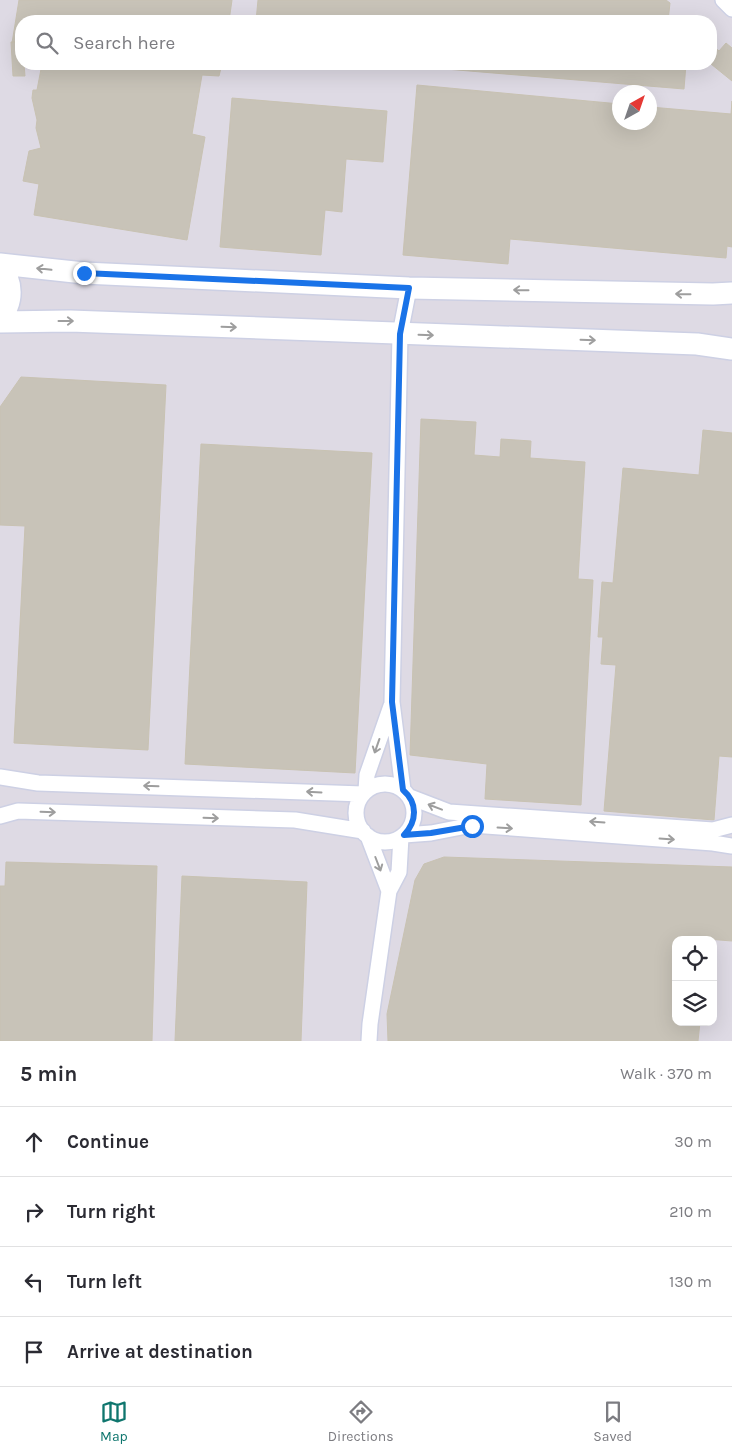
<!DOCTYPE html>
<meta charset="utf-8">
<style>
:root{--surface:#fff;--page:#f2f2f3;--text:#2b2b33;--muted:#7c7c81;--line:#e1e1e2;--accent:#0f766e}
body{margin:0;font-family:Karla,sans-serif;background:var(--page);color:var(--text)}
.controls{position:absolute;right:15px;bottom:15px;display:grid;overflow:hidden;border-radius:10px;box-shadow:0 5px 20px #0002}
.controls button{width:45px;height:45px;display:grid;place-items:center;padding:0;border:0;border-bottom:1px solid var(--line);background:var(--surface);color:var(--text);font:25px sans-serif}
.compass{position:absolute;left:612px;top:85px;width:45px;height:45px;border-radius:50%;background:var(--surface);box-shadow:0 5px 20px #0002;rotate:40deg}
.stop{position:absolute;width:15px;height:15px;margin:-11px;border:4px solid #1a73e8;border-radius:50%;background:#fff}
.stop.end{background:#1a73e8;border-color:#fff;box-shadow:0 1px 5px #0008}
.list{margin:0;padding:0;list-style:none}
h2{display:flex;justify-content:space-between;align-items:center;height:65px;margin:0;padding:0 20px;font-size:21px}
h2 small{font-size:16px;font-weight:400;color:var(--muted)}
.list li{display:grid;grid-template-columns:32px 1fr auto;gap:15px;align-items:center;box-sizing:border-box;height:70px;padding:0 20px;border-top:1px solid var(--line)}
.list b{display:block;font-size:19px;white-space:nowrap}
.list em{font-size:16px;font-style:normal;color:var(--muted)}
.icon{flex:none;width:28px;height:28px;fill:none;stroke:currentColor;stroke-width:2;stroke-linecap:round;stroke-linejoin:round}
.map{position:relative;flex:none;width:732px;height:1041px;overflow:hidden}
.search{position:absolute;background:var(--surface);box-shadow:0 5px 20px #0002;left:15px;right:15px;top:15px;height:55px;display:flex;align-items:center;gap:12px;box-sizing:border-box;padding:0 18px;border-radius:20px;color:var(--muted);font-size:19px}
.sheet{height:345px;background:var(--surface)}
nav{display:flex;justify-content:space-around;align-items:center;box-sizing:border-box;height:70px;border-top:1px solid var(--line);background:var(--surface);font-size:14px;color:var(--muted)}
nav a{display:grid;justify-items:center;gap:2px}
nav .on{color:var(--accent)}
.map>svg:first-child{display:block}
</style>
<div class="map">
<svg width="732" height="1041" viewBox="0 0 732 1041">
<rect width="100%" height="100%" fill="#ede6d8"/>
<path fill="#dedae4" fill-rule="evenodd" d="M0,0H732V1041H0ZM21,21H711V64H21ZM620,92H650V122H620ZM676,940H713V1022H676Z"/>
<path fill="#c8c3b8" stroke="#c8c2b2" d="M19,0H232L229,21H21V40L12,43Z
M258,0H666L670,3L668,21H256Z
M21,41V64H24L25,76H13L11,42Z
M726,43L732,48V81L711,64V51L714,47L719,51Z
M42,64H222L219,76L202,75L192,134L205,137L187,240L34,215L39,184L23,181L29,151L41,148L36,128L37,120L32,98L33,90H37Z
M386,64H686L684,89Z
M417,85L620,104V122H650V107L731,114L732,101V247L727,246L726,258L510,239L508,264L403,255Z
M232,98L387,111L383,162L346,159L342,212L325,210L321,255L220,247Z
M21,377L166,385L148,750L14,743L25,526L0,525V407Z
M421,419L476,422L474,455L500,457L501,439L531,441L530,458L585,462L578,579L593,580L581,805L485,799L487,764L410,755Z
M703,430L732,433V757L719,756L714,820L604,811L616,665L601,664L603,637H598L602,582L613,583L623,468L699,475Z
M201,444L372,453L355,773L185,764Z
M444,857L732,867V941L707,939L676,940V1022H700L698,1041H388L387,1014L415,880L424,864Z
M6,862L157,866L152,1041H0V886H5Z
M182,876L307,882L301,1041H175Z"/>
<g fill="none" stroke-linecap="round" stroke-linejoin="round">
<g stroke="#cdd0e4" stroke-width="18">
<path id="street" d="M723,0L732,9
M0,777L38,783L363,794
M356 813a29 29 0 1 1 58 0a29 29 0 1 1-58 0Z
M403,790L392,702L400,334L409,288
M366,791L367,775L391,706
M410,797L449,812L713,830L732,825
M0,816L18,811L295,820L363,831
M404,835L431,833L472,825L713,843L732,846
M368,836L389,891
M369,1041L370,1024L389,891L399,872L401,837"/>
</g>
<g stroke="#cdd0e4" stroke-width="24">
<path id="secondary" d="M0,264L84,273L409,288L713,294L732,293
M0,267C13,281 14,303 0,317
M0,322L70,321L697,344L732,349"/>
</g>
<use href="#street" stroke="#fff" stroke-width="15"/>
<use href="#secondary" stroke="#fff" stroke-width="21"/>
</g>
<defs><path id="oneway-shaft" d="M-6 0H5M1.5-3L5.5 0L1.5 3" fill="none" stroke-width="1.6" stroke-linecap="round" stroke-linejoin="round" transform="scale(1.25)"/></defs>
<g stroke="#9e9e9e">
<use href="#oneway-shaft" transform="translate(44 269) rotate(-174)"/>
<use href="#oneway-shaft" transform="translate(521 290) rotate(-179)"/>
<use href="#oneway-shaft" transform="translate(683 294) rotate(-179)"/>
<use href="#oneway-shaft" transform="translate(66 321)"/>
<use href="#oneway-shaft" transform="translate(229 327) rotate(2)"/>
<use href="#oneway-shaft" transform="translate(426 335) rotate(2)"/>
<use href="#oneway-shaft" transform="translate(588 340) rotate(2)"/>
<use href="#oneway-shaft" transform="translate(377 746) rotate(109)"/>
<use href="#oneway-shaft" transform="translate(151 786) rotate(-178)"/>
<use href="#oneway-shaft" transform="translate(314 792) rotate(-177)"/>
<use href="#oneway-shaft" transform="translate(435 807) rotate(-159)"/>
<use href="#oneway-shaft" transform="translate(48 812) rotate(2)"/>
<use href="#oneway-shaft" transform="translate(211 818) rotate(2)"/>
<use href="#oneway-shaft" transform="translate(597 822) rotate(-176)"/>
<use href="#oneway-shaft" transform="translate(505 828) rotate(4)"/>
<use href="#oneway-shaft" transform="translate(667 839) rotate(4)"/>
<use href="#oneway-shaft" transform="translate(378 864) rotate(69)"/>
</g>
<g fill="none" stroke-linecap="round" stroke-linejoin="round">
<path stroke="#1a73e8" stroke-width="6" d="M84,273L409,288L400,334L392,702L403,790C418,803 417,821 404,835L431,833L472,826"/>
</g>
</svg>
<div class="controls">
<button><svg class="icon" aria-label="locate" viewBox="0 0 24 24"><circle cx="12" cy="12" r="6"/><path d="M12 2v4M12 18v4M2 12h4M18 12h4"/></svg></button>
<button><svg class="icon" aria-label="layers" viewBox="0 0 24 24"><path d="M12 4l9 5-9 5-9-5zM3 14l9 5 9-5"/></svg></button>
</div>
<svg class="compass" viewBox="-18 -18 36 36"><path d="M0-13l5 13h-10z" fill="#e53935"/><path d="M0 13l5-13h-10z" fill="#7c7c81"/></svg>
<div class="stop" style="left:472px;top:826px"></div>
<div class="stop end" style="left:84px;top:273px"></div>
<div class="search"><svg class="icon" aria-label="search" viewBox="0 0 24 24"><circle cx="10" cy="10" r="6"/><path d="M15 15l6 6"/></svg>Search here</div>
</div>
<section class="sheet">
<h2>5 min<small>Walk · 370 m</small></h2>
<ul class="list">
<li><svg class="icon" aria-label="ahead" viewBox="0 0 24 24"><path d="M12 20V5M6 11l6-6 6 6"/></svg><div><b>Continue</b></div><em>30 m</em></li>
<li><svg class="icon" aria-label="right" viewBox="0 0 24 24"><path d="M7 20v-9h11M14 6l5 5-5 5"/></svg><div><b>Turn right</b></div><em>210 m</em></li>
<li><svg class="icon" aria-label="left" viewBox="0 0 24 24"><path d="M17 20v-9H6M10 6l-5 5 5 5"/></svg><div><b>Turn left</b></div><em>130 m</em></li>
<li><svg class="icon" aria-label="arrive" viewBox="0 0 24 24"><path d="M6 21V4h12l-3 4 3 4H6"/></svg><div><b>Arrive at destination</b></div></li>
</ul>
</section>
<nav>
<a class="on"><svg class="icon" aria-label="map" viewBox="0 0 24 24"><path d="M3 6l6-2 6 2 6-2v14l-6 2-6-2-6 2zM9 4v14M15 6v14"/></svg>Map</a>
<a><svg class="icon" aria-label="directions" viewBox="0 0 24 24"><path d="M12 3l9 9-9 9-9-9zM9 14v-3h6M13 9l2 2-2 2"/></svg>Directions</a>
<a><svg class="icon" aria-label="saved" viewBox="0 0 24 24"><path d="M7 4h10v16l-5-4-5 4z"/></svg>Saved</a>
</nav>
